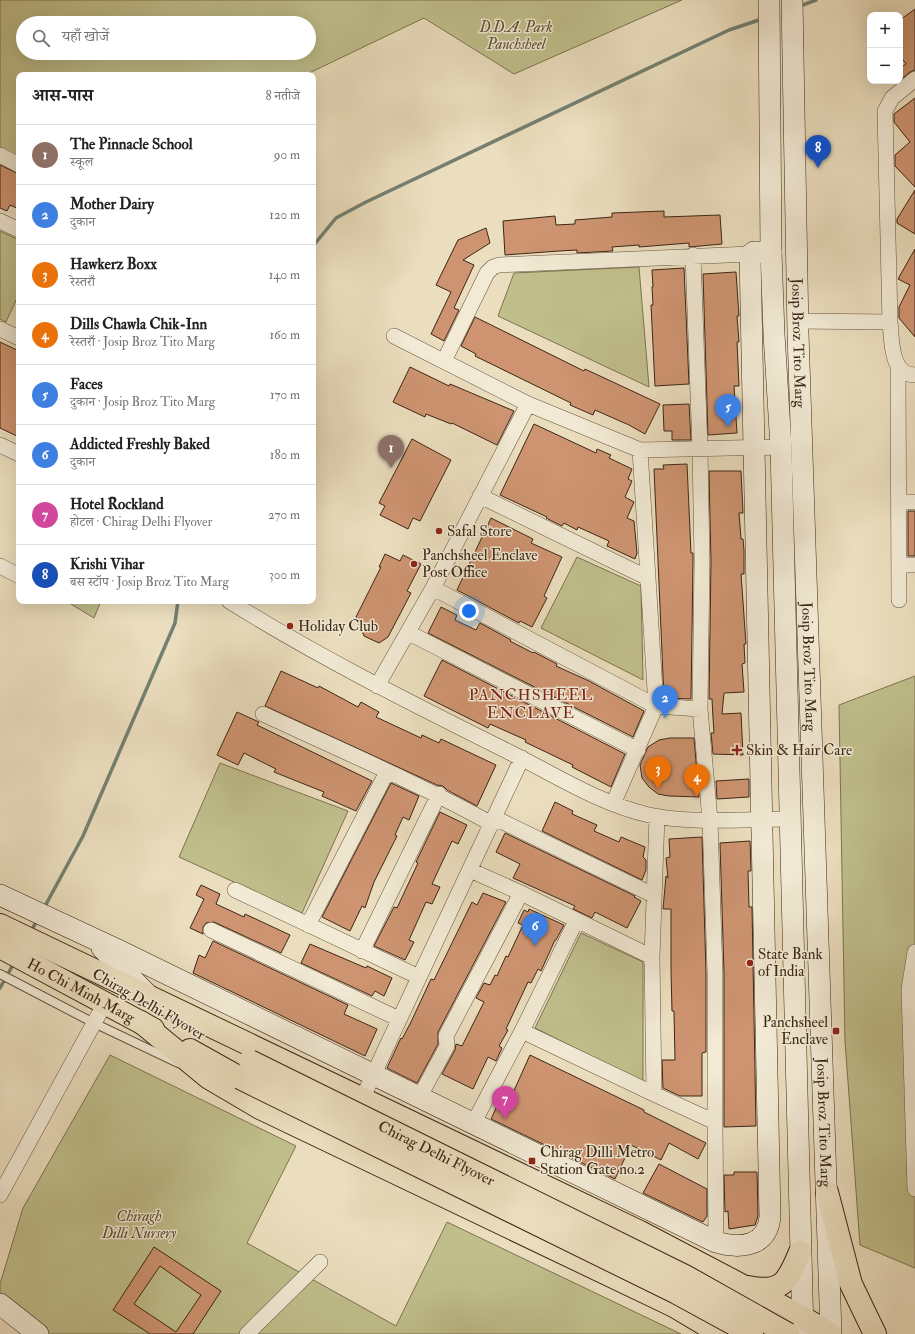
<!DOCTYPE html>
<html lang="hi">
<meta charset="utf-8">
<style>
:root{--surface:#fff;--page:#f2f2f2;--text:#202124;--muted:#757577;--line:#e0e0e0;--accent:#7c3aed}
body{margin:0;font-family:"IM FELL Double Pica","Noto Serif Devanagari",serif;background:var(--page);color:var(--text)}
.controls{position:absolute;right:12px;top:12px;display:grid;overflow:hidden;border-radius:8px;box-shadow:0 4px 16px #0002}
.controls button{width:36px;height:36px;display:grid;place-items:center;padding:0;border:0;border-bottom:1px solid var(--line);background:var(--surface);color:var(--text);font:20px sans-serif}
.you{position:absolute;left:469px;top:611px;width:14px;height:14px;margin:-10px;border:3px solid #fff;border-radius:50%;background:#1a73e8;box-shadow:0 0 0 6px #1a73e833}
.badge{display:grid;place-items:center;width:26px;height:26px;border-radius:50%;background:var(--accent);color:#fff;font-size:13px;font-weight:700}
.pin{position:absolute;translate:-50% -33px;filter:drop-shadow(0 1px 2px #0008)}
.pin::after{content:'';position:absolute;top:21px;width:14px;height:12px;background:inherit;clip-path:polygon(0 0,100% 0,50% 100%)}
.list{margin:0;padding:0;list-style:none}
h2{display:flex;justify-content:space-between;align-items:center;height:52px;margin:0;padding:0 16px;font-size:17px}
h2 small{font-size:13px;font-weight:400;color:var(--muted)}
.list li{display:grid;grid-template-columns:26px 1fr auto;gap:12px;align-items:center;box-sizing:border-box;height:60px;padding:0 16px;border-top:1px solid var(--line)}
.list b{display:block;font-size:15px;white-space:nowrap}
.list p{margin:0;font-size:13px;white-space:nowrap;color:var(--muted)}
.list em{font-size:13px;font-style:normal;color:var(--muted)}
.icon{flex:none;width:22px;height:22px;fill:none;stroke:currentColor;stroke-width:2;stroke-linecap:round;stroke-linejoin:round}
.map{position:relative;flex:none;width:915px;height:1334px;overflow:hidden}
.search{position:absolute;background:var(--surface);box-shadow:0 4px 16px #0002;left:16px;top:16px;width:300px;height:44px;display:flex;align-items:center;gap:10px;box-sizing:border-box;padding:0 14px;border-radius:22px;color:var(--muted);font-size:15px}
.panel{position:absolute;background:var(--surface);box-shadow:0 4px 16px #0002;left:16px;top:72px;width:300px;height:532px;border-radius:8px}
.map>svg:first-child{display:block}
</style>
<div class="map">
<svg width="915" height="1334" viewBox="0 0 915 1334">
<rect width="100%" height="100%" fill="#ebdebe"/>
<filter id="stains"><feTurbulence type="fractalNoise" baseFrequency=".005" numOctaves="4"/><feColorMatrix values="0 0 0 0 .2 0 0 0 0 .09 0 0 0 0 .02 0 0 0 .5 -.17"/></filter>
<radialGradient id="worn" r=".72"><stop offset=".6" stop-color="#630" stop-opacity="0"/><stop offset="1" stop-color="#630" stop-opacity=".3"/></radialGradient>
<path fill="#c0bf8c" stroke="#7e7250" fill-rule="evenodd" d="M0,0H682L514,74L424,18L305,75H19V160L0,150ZM23,23H309V53H23Z
M0,231L19,240V294L6,322L0,319Z
M639,267L649,387L498,316L514,273Z
M577,557L641,586L643,680L541,628Z
M66,601H101L94,618Z
M915,676V1268L860,1245L845,1041L839,705Z
M220,763L348,811L302,913L179,857Z
M581,933L643,962V1082L535,1028Z
M110,1055L296,1146L247,1243L396,1326L447,1222L681,1334H47L0,1299V1284L23,1208Z"/>
<g fill="none" stroke-linecap="round" stroke-linejoin="round">
<path stroke="#738071" stroke-width="3.5" d="M800,6L816,0
M313,246L336,218L366,202L729,30L762,19
M44,908L83,836L175,623L178,601
M31,931L38,919
M0,988L14,963"/>
</g>
<path fill="#ce9471" stroke="#3b2615" fill-rule="evenodd" d="M915,9V70L910,72L900,80V68L906,64L900,56V20Z
M915,98V187L895,166V155L910,142L894,122V114Z
M0,165L19,174V209L10,205L7,211L0,208Z
M915,190V234L897,223V219Z
M664,211V217L720,215L722,244L689,247V243L639,247V245L612,247L613,251L577,253V250L559,251L505,255L503,221L555,216L556,225L575,224V220L612,217V213Z
M486,228L490,243L463,260L474,265L454,308L459,310L444,341L431,334L451,292L436,285L458,240Z
M915,249V337L899,318V307L910,285L898,279Z
M684,268L689,384L655,386L651,305H653L652,287H653L652,270Z
M736,272L739,316H737L739,342H737L739,386H734L737,433L708,435L703,274Z
M475,317L584,371L585,369L660,404L645,434L629,425L595,410L593,415L570,405L571,403L475,356L476,354L461,346Z
M0,342L19,351V437L0,428Z
M410,367L449,386L450,384L514,411L497,445L452,423L451,424L426,414L425,417L393,402Z
M689,404L691,440H672V431H664L663,405Z
M534,424L596,453L597,449L611,455L609,458L632,469L628,479L632,481L625,497L634,502L627,518L634,521L637,553L635,559L607,546L609,541L578,527L577,530L564,523L562,526L546,518L547,517L500,495Z
M412,439L451,460L420,521L413,518L408,529L380,515L385,506L379,503Z
M687,464L691,553H693V561L691,699L664,698L654,469H664L663,465Z
M709,471H741L743,513H739L741,539H743L744,550V574H741L746,644H744L745,663L742,664L744,692L724,693L722,714L741,713L743,755L713,754L711,733H714L713,718L712,699H709L711,561Z
M908,511H915V556H908Z
M491,518L533,539L531,543L562,557L544,596L547,598L532,627L520,621L519,623L457,590Z
M385,554L400,561L403,555L421,564L407,591L411,593L388,637L379,643L364,636L356,617L381,567H379Z
M441,607L457,615L455,620L476,630L480,623L511,640L510,641L533,653L534,652L557,664L556,666L589,681L644,711L633,737L428,633Z
M442,660L625,754L611,787L572,767L573,765L525,742L526,740L490,724L488,728L424,696Z
M281,671L318,688L319,686L358,707L361,702L379,712L376,717L421,738L422,735L439,743L441,739L496,765L477,806L447,790L443,786L437,785L265,706Z
M237,712L259,722L257,725L372,781L356,811L322,796L324,792L274,772L276,769L244,753L238,765L217,755Z
M670,738H694L699,797L669,796L658,794L649,787L642,778L640,765L648,747L659,740Z
M749,779V797L717,799L716,781Z
M391,783L419,796L409,820L403,817L395,835L397,836L374,882L365,908L362,906L350,931L322,917Z
M555,802L573,811L572,814L597,825L594,831L619,842L621,837L645,847L643,857L646,860V870L642,880L542,831Z
M440,812L467,825L458,844L452,841L432,884L440,887L432,904L426,902L409,940L414,942L405,960L374,946L394,907L397,908L418,863L416,862Z
M505,833L635,896L634,897L641,901L627,928L595,912L592,918L573,909L575,906L513,878L520,864L496,852Z
M702,837L706,973V1052L702,1053V1096H680L663,1088L662,1060H675L674,1011H672L671,971V909H663L666,876L668,878L666,858L670,857L669,839Z
M750,841L751,871H748L749,907H752L756,1126L724,1127V973L720,843Z
M201,885L220,894L216,904L244,917L245,914L290,935L281,953L214,922L206,923L203,927V934L190,928L204,899L196,895Z
M483,893L506,902L438,1032V1044L417,1083L387,1068L401,1038L402,1039L411,1022L431,979L434,980L472,902L477,905Z
M529,909L564,925L556,940H555L541,971L538,969L531,983L528,982L506,1029L508,1030L499,1046L502,1048L496,1061L488,1057L473,1089L442,1074L455,1050L456,1044L462,1046L484,1002L476,998L484,983L490,985L495,975L497,976L506,956L508,957L523,925L518,923L524,910L528,912Z
M213,941L348,1005L344,1014L377,1029L365,1056L193,973L199,955L205,958Z
M310,944L366,968L367,966L392,978L384,996L375,991L372,996L301,963Z
M530,1055L644,1110V1112L706,1143L698,1159L669,1143L661,1160L631,1145L615,1179L491,1119L504,1091L512,1095Z
M659,1164L707,1189V1216L703,1222L643,1193Z
M734,1172H757L758,1216L755,1225L729,1229L728,1211L725,1212L724,1175H734Z
M154,1247L221,1291L193,1334H150L113,1310ZM160,1266L201,1295L176,1332L134,1304Z"/>
<g fill="none" stroke-linecap="round" stroke-linejoin="round">
<g stroke="#67543f" stroke-width="10">
<path id="lane" d="M0,974L94,1023L178,1063"/>
</g>
<g stroke="#67543f" stroke-width="16">
<path id="street" d="M0,155L19,165
M0,221L19,230
M693,255L700,450L702,561L700,709
M797,321L890,322L885,111L892,98L915,79
M890,322C892,340 890,375 915,375
M0,329L19,338
M394,336L528,404
M444,361L487,273L493,267L499,265L750,254
M898,368L899,600
M0,445L19,454
M480,496L648,578
M899,502H915
M899,565H915
M0,566L19,576
M433,588L528,404L640,450
M229,601C320,658 415,705 511,753C555,775 600,804 649,815C693,824 745,819 790,819
M409,633L638,750
M377,686L433,588L656,706L700,709L710,820L715,973V1122
M263,714C340,750 418,783 492,824
M613,804L656,706L640,450L781,447
M495,818L653,895
M470,870L521,893L652,957L657,816
M235,890L419,977
M308,925L387,772
M211,930L399,1019
M362,951L439,794
M915,952L909,989L915,1189
M522,1031L576,921
M654,1094L715,1122L716,1242
M419,1098L447,1046L446,1036L521,893
M362,1099L522,758
M473,1124L522,1031L654,1094L652,957
M0,1195L105,1003
M247,1334L320,1262"/>
</g>
<g stroke="#3b2615" stroke-width="22">
<g id="secondary">
<path d="M769,0L771,252L774,334L781,447L803,1334"/>
<path id="s1" d="M792,0L798,333L831,1334"/>
<path d="M0,895L120,951L716,1242C740,1249 767,1247 770,1217L750,255L754,252H771"/>
<path d="M102,948L146,993"/>
<path d="M0,1304L38,1334"/>
</g>
</g>
<g stroke="#3b2615" stroke-width="24">
<g id="primary">
<path d="M0,925L640,1232L802,1317L830,1334"/>
<path id="s2" d="M0,947L153,1029"/>
<path d="M141,1022L209,1078L260,1108L674,1306L721,1334"/>
<path d="M190,1050L240,1078"/>
<path d="M827,1192L851,1284L875,1334"/>
<path d="M748,1287C783,1294 788,1281 800,1252"/>
</g>
</g>
<use href="#lane" stroke="#f2ead5" stroke-width="8"/>
<use href="#street" stroke="#f2ead5" stroke-width="15"/>
<use href="#secondary" stroke="#f2ead5" stroke-width="21"/>
<use href="#primary" stroke="#ebdebe" stroke-width="22"/>
<g stroke="#3b2615" stroke-width="24" stroke-linecap="butt">
<g id="primary-bridge">
<path id="s3" d="M250,1061L685,1276L788,1334"/>
<path d="M240,1078L677,1293L752,1334"/>
</g>
</g>
<use href="#primary-bridge" stroke="#ebdebe" stroke-width="22"/>
</g>
<g fill="#8f2418" stroke="#f2ead5" stroke-width="1.5">
<circle cx="439" cy="531" r="4"/>
<circle cx="414" cy="564" r="4"/>
<circle cx="290" cy="626" r="4"/>
<path d="M735 744h4v4h4v4h-4v4h-4v-4h-4v-4h4z"/>
<circle cx="750" cy="963" r="4"/>
<rect x="832" y="1027" width="8" height="8" rx="2"/>
<rect x="528" y="1157" width="8" height="8" rx="2"/>
</g>
<g text-anchor="middle" stroke-width="3" stroke-linejoin="round" paint-order="stroke">
<g font-size="15" font-style="italic" fill="#5c4c33" stroke="#f2ead5">
<text x="516" y="32">D.D.A. Park<tspan x="516" dy="17">Panchsheel</tspan></text>
<text x="139" y="1221">Chiragh<tspan x="139" dy="17">Dilli Nursery</tspan></text>
</g>
<g font-size="15" fill="#3b2615" stroke="#f2ead5">
<text dy="5" stroke="none"><textPath href="#s1" startOffset="343">Josip Broz Tito Marg</textPath></text>
<text dy="5" stroke="none"><textPath href="#s1" startOffset="667">Josip Broz Tito Marg</textPath></text>
<text dy="5" stroke="none"><textPath href="#s2" startOffset="92">Ho Chi Minh Marg</textPath></text>
<text transform="translate(149 1004) rotate(30)" y="5">Chirag Delhi Flyover</text>
<text dy="5" stroke="none"><textPath href="#s1" startOffset="1123">Josip Broz Tito Marg</textPath></text>
<text dy="5" stroke="none"><textPath href="#s3" startOffset="208">Chirag Delhi Flyover</textPath></text>
</g>
<g font-size="15" fill="#3b2615" stroke="#f2ead5" text-anchor="start">
<text x="447" y="536">Safal Store</text>
<text x="422" y="560">Panchsheel Enclave<tspan x="422" dy="17">Post Office</tspan></text>
<text x="298" y="631">Holiday Club</text>
<text x="746" y="755">Skin &amp; Hair Care</text>
<text x="758" y="959">State Bank<tspan x="758" dy="17">of India</tspan></text>
<text x="828" y="1027" text-anchor="end">Panchsheel<tspan x="828" dy="17">Enclave</tspan></text>
<text x="540" y="1157">Chirag Dilli Metro<tspan x="540" dy="17">Station Gate no.2</tspan></text>
</g>
<g font-size="16" letter-spacing="1" fill="#7a1f14" stroke="#f2ead5">
<text x="531" y="700">PANCHSHEEL<tspan x="531" dy="18">ENCLAVE</tspan></text>
</g>
</g>
<rect width="100%" height="100%" filter="url(#stains)"/>
<rect width="100%" height="100%" fill="url(#worn)"/>
</svg>
<div class="controls">
<button>+</button>
<button>−</button>
</div>
<div class="you"></div>
<div class="pin badge" style="left:391px;top:468px;background:#8d6e63">1</div>
<div class="pin badge" style="left:665px;top:718px;background:#3f7fe0">2</div>
<div class="pin badge" style="left:658px;top:789px;background:#e8710a">3</div>
<div class="pin badge" style="left:697px;top:797px;background:#e8710a">4</div>
<div class="pin badge" style="left:728px;top:427px;background:#3f7fe0">5</div>
<div class="pin badge" style="left:535px;top:946px;background:#3f7fe0">6</div>
<div class="pin badge" style="left:505px;top:1119px;background:#d1479c">7</div>
<div class="pin badge" style="left:818px;top:168px;background:#1a4fb4">8</div>
<div class="search"><svg class="icon" aria-label="search" viewBox="0 0 24 24"><circle cx="10" cy="10" r="6"/><path d="M15 15l6 6"/></svg>यहाँ खोजें</div>
<section class="panel">
<h2>आस-पास<small>8 नतीजे</small></h2>
<ul class="list">
<li><span class="badge" style="background:#8d6e63">1</span><div><b>The Pinnacle School</b><p>स्कूल</p></div><em>90 m</em></li>
<li><span class="badge" style="background:#3f7fe0">2</span><div><b>Mother Dairy</b><p>दुकान</p></div><em>120 m</em></li>
<li><span class="badge" style="background:#e8710a">3</span><div><b>Hawkerz Boxx</b><p>रेस्तराँ</p></div><em>140 m</em></li>
<li><span class="badge" style="background:#e8710a">4</span><div><b>Dills Chawla Chik-Inn</b><p>रेस्तराँ · Josip Broz Tito Marg</p></div><em>160 m</em></li>
<li><span class="badge" style="background:#3f7fe0">5</span><div><b>Faces</b><p>दुकान · Josip Broz Tito Marg</p></div><em>170 m</em></li>
<li><span class="badge" style="background:#3f7fe0">6</span><div><b>Addicted Freshly Baked</b><p>दुकान</p></div><em>180 m</em></li>
<li><span class="badge" style="background:#d1479c">7</span><div><b>Hotel Rockland</b><p>होटल · Chirag Delhi Flyover</p></div><em>270 m</em></li>
<li><span class="badge" style="background:#1a4fb4">8</span><div><b>Krishi Vihar</b><p>बस स्टॉप · Josip Broz Tito Marg</p></div><em>300 m</em></li>
</ul>
</section>
</div>
